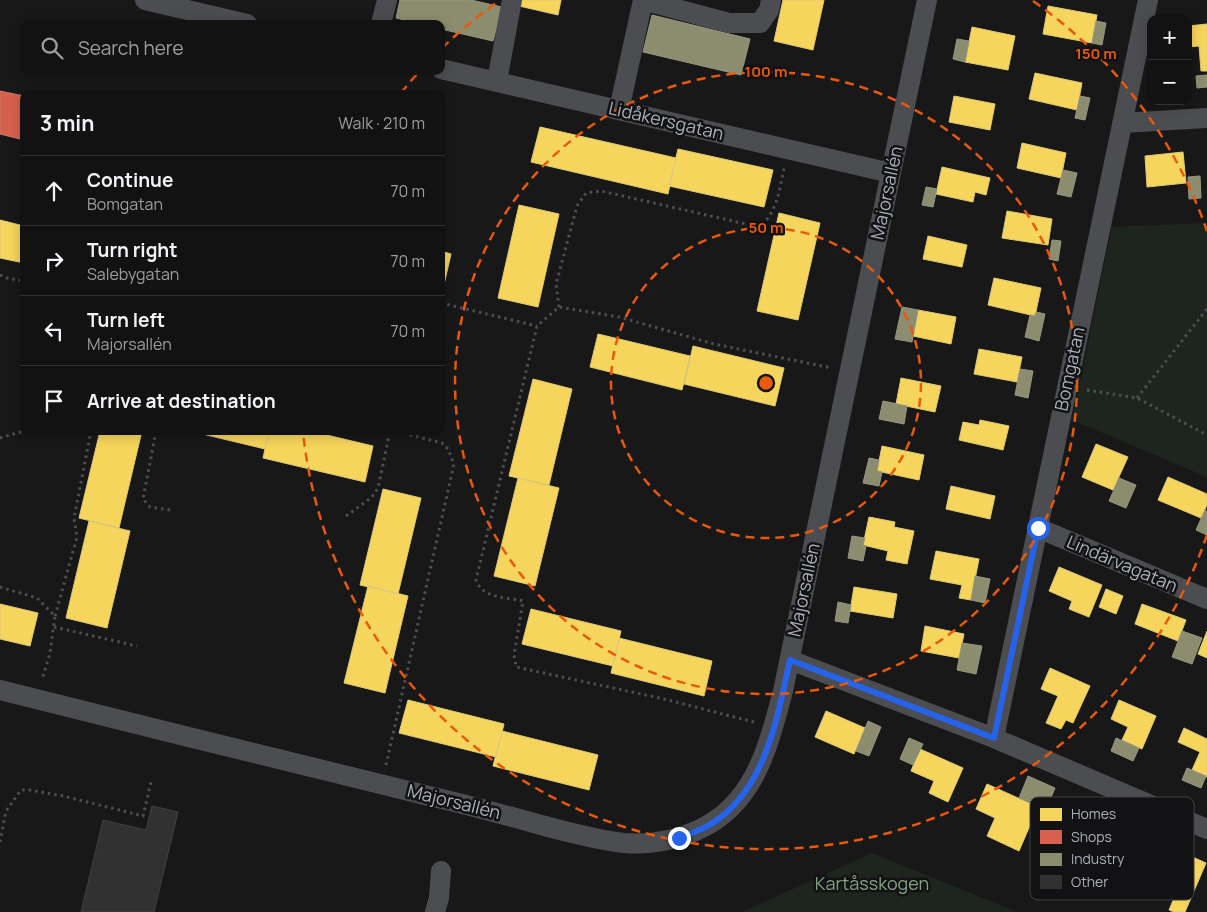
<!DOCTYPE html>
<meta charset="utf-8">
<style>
:root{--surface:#121212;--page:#1f2020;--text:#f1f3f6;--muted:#9c9e9f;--line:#313232}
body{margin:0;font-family:Manrope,sans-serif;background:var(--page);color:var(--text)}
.controls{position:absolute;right:15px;top:15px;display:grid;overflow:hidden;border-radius:10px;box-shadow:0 2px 12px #0003}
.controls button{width:45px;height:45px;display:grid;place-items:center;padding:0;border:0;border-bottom:1px solid var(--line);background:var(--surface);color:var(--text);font:25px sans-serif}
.stop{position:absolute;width:15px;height:15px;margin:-11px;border:4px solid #2563eb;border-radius:50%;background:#fff}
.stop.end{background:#2563eb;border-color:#fff;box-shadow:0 1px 5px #0008}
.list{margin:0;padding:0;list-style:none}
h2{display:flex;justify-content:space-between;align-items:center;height:65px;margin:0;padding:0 20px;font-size:21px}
h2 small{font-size:16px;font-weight:400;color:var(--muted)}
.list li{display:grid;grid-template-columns:32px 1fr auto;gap:15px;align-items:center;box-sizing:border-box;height:70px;padding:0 20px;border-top:1px solid var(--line)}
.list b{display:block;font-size:19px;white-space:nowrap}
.list p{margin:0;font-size:16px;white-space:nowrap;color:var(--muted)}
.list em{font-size:16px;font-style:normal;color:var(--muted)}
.icon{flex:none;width:28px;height:28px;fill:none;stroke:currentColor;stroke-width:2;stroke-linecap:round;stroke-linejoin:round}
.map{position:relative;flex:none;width:1207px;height:912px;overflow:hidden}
.search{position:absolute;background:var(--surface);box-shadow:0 2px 12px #0003;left:20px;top:20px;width:425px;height:55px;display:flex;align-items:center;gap:12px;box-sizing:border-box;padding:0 18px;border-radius:10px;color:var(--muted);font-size:19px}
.panel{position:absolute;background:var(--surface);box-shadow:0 2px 12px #0003;left:20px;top:90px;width:425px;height:345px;border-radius:10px}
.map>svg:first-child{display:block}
</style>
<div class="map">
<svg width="1207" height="912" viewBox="0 0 1207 912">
<rect width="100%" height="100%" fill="#181818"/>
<path fill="#1e251f" d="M1207,223V477L1072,420L1112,227Z
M872,853L1017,912H742Z"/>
<path fill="#f6d55c" stroke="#dfca78" d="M520,0H561L558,15L519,6Z
M783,0H824L813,50L774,41Z
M1048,6L1097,15L1092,43L1043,34Z
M1207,24V71H1201L1199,46L1188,47V26Z
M972,27L1015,36L1008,70L965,62Z
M1035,73L1082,83L1077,110L1029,99Z
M954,96L995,104L990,130L949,122Z
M540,127L676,158L668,194L531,162Z
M1022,143L1066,153L1061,178L1017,168Z
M678,149L773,170L764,207L669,186Z
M1183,152L1186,183L1147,187L1145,156Z
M942,167L990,178L986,195L975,192L973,202L936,194Z
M519,205L559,214L538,307L498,298Z
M1007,211L1052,219L1048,245L1002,238Z
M779,213L820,223L798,320L757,311Z
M0,220L24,226V263L0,258Z
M928,236L967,245L962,267L923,259Z
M441,251L451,254L443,289H441Z
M994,278L1041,288L1035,316L988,305Z
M918,310L956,317L951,344L913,336Z
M598,334L690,356L682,390L590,367Z
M693,346L784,368L775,406L684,384Z
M979,349L1022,357L1017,382L974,374Z
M901,378L941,386L935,412L896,404Z
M533,379L572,389L549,485L509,476Z
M980,420L1009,426L1003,450L959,440L963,422L979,425Z
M100,431H142L119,528L79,518Z
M190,431H269L265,449Z
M269,431H310L373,446L365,482L263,458Z
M1096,444L1128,457L1113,490L1082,477Z
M882,446L924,455L919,480L877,471Z
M1168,477L1207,494V505L1201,518L1158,500Z
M518,478L559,488L535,586L494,576Z
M951,486L995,496L990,519L946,509Z
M383,489L421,498L398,594L360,585Z
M869,517L895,522L894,527L914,531L907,564L886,560L888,551L863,545Z
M89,521L130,531L107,628L66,618Z
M936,551L979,559L971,600L959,598L962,585L930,579Z
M1059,567L1102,585L1089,617L1069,609L1072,601L1049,591Z
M368,586L408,596L385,693L344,683Z
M854,587L897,594L893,618L850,611Z
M1106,589L1123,596L1116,614L1099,607Z
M0,604L38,613L30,646L0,639Z
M1142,604L1186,620L1178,641L1135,624Z
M531,609L621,631L613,666L522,644Z
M925,626L964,634L959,658L921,651Z
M1207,631V658L1198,654Z
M619,638L712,661L704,696L611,673Z
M1050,668L1090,686L1073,723L1066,720L1061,729L1046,723L1058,696L1041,689Z
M408,700L504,724L496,757L399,733Z
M1119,700L1156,716L1142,749L1122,740L1128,727L1111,719Z
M826,711L865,728L854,754L815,737Z
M1184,728L1207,739V777L1192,770L1200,752L1178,742Z
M502,731L598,755L589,790L493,766Z
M920,749L963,768L948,802L929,793L934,781L911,771Z
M987,784L1038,807L1019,851L987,836L995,818L976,809Z
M1159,842L1206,863L1185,912H1174L1169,910L1182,879L1149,865Z"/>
<path fill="#d6604d" stroke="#c9786d" d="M0,91L24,96V120L20,139L0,134Z"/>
<path fill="#8c8c6e" stroke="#959684" d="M400,0H471L502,7L493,41L441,29V24H420L396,18Z
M652,15L750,39L741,75L643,52Z
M1096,21L1106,23L1102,45L1092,43Z
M957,39L969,41L965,62L953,59Z
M1207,75V87L1197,88L1196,76Z
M1080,96L1090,98L1085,120L1075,118Z
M1063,170L1077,173L1071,197L1057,194Z
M1200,176L1201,198L1189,199L1188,177Z
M926,187L937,189L933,207L922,205Z
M1052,240L1061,241L1058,261L1049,259Z
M902,307L918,310L912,342L895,339Z
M1036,312L1045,314L1039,341L1025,337L1030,315L1035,316Z
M1020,369L1033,371L1028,398L1015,395Z
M883,401L907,406L904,424L879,419Z
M869,458L879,460L877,471L882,472L879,486L863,483Z
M1119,478L1136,485L1126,508L1109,501Z
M1205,510L1207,512V535L1196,530Z
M852,536L865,538L863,545L866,546L863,561L848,558Z
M975,576L990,579L985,603L971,600Z
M838,602L851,605L848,623L835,621Z
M1182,631L1202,638L1192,664L1172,657Z
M962,643L982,646L976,674L957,670Z
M868,721L881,727L869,756L856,751Z
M909,738L923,744L913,765L900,759Z
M1116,738L1139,748L1133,761L1111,751Z
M1187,768L1206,776L1201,788L1182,780Z
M1028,776L1055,788L1046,810L1019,798Z"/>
<path fill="#313132" stroke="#404144" d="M152,806L178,812L154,912H81L103,820L146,830Z"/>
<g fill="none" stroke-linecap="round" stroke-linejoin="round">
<path stroke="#4e4f52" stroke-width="3" stroke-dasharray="2.5 4" stroke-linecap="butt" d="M0,275L7,278L24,281
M441,303L537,326
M559,307L556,284L577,206L586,193L601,191L746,224L765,222C778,206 780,187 784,168
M1087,390L1137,398L1207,435
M1137,398L1207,309
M156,431L143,499L150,507L170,510
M0,438L24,431
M346,516L372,497L378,488L388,441V434L386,431
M0,587L37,598L55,616L50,653L42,680
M55,616L77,537L74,518L91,431
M54,627L137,646
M754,722L664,699L516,667L514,655L523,601C506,597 483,599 476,580L537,326L559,307L619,317L714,344L832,368
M386,765L454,464L448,449L442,443L395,431
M0,842L6,811L21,790H30L63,796L143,816L151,782"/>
<path stroke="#4c4d51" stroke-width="20" d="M145,0L247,24
M643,0L729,23H760L769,10L771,0
M381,24L387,0
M441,69L891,173
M497,81L512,0
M619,110L643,0
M1122,123L1207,118
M1038,528L1207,599
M790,660L994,738L1207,829
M0,690C144,726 289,762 433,797C469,805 505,815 541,825C568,832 596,840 624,843C650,845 674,841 698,830C755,804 768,747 783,691L927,0
M994,738L1148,0
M435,912L439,898L441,871"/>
</g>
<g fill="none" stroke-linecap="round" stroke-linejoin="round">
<path stroke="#2563eb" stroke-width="6" d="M679,838C690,834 701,830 711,824C766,790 777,718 790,660L994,738L1038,528"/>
</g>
<g fill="none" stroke="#e8590c" stroke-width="2.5" stroke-dasharray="9 6">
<circle cx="766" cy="383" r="155"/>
<circle cx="766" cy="383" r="311"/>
<path d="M1207 535A466 466 0 0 1 303 432M401 93A466 466 0 0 1 417 74M442 48A466 466 0 0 1 499 1M1033 1A466 466 0 0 1 1207 231"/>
</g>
<g text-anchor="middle" stroke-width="5" stroke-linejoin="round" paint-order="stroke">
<g font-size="18" fill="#aaafb8" stroke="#121214">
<text transform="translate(666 121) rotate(13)" y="6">Lidåkersgatan</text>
<text transform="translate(887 193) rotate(-78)" y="6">Majorsallén</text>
<text transform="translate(1070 369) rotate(-78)" y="6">Bomgatan</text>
<text transform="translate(1122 564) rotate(23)" y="6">Lindärvagatan</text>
<text transform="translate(804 590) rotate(-78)" y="6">Majorsallén</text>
<text transform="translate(454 802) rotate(14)" y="6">Majorsallén</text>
</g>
<g font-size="18" fill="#82a283" stroke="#121214">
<text x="872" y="890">Kartåsskogen</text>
</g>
</g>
<rect x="1030" y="797" width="164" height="103" rx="8" fill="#121214" stroke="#404145" stroke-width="1"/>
<rect x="1040" y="808" width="22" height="13" fill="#f6d55c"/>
<rect x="1040" y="830" width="22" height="14" fill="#d6604d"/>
<rect x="1040" y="853" width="22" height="13" fill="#8c8c6e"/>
<rect x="1040" y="875" width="22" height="14" fill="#313132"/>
<g font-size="14" fill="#aaafb8">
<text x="1071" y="819">Homes</text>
<text x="1071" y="842">Shops</text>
<text x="1071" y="864">Industry</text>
<text x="1071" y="887">Other</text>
</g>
<circle cx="766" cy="383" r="8" fill="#e8590c" stroke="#121214" stroke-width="2.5"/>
<g font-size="15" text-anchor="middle" font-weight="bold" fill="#e8590c" stroke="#121214" stroke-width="5" stroke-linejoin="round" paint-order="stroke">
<text x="1096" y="59">150 m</text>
<text x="766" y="77">100 m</text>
<text x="766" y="233">50 m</text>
</g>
</svg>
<div class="controls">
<button>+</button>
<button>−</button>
</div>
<div class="stop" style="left:1038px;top:528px"></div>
<div class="stop end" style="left:679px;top:838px"></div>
<div class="search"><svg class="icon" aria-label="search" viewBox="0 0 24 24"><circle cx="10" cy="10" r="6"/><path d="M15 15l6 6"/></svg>Search here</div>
<section class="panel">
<h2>3 min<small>Walk · 210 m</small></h2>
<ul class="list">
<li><svg class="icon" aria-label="ahead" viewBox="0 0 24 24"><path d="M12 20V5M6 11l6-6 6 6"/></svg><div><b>Continue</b><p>Bomgatan</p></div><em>70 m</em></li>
<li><svg class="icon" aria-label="right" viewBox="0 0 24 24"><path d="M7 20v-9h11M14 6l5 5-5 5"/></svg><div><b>Turn right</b><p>Salebygatan</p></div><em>70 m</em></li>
<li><svg class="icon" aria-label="left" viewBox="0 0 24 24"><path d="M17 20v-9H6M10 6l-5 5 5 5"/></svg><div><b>Turn left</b><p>Majorsallén</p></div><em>70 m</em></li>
<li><svg class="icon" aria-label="arrive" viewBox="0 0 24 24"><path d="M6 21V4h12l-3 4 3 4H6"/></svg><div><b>Arrive at destination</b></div></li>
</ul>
</section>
</div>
